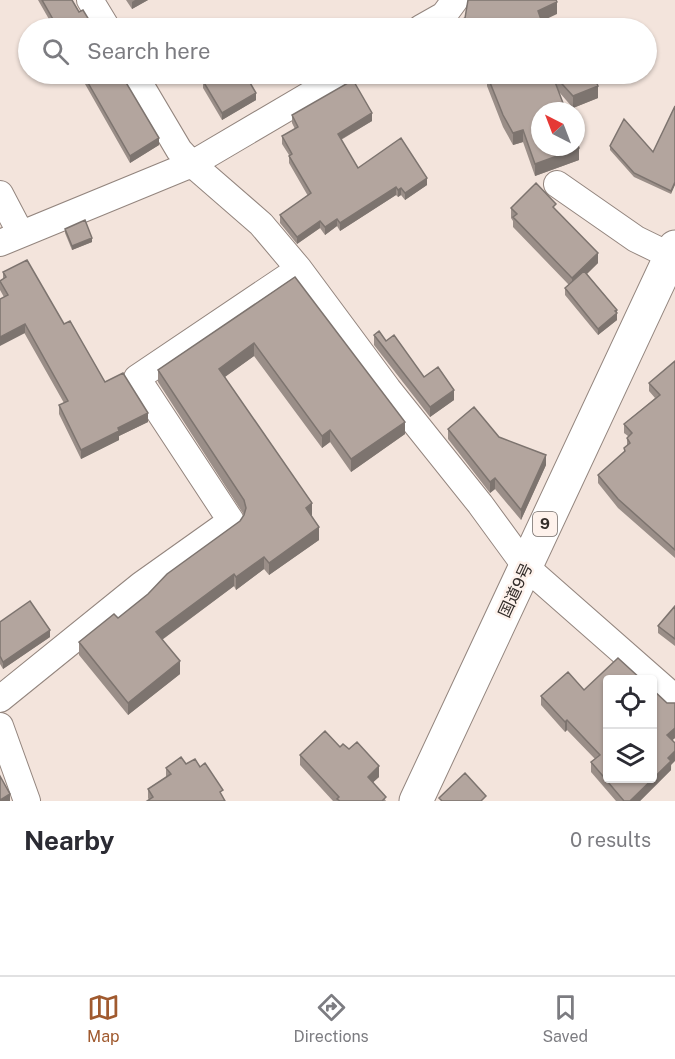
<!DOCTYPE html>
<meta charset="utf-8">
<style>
:root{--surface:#fff;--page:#f2f2f3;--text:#2b2b33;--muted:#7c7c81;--line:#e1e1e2;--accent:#a05a2f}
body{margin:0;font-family:"Public Sans","Noto Sans JP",sans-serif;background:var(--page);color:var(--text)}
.controls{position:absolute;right:18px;bottom:18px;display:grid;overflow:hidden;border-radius:6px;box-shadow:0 2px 4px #0004}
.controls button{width:54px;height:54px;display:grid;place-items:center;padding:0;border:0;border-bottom:2px solid var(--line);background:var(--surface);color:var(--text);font:30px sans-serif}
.compass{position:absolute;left:531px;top:102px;width:54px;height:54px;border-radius:50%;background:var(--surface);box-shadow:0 2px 4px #0004;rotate:318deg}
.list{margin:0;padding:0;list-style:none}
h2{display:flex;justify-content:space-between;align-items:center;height:78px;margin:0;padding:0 24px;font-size:26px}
h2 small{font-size:20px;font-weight:400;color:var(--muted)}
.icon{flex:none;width:33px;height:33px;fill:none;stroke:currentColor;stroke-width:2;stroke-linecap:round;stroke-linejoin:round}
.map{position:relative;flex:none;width:675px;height:801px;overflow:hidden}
.search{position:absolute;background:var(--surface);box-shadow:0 2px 4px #0004;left:18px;right:18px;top:18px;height:66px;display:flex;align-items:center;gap:15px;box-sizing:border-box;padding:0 21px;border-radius:33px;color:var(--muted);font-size:22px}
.sheet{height:174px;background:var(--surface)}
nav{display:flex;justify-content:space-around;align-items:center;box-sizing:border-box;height:84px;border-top:2px solid var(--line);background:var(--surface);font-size:16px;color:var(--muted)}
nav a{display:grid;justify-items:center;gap:3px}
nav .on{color:var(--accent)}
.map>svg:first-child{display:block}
</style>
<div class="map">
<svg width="675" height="801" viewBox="0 0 675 801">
<rect width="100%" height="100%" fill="#f3e4dc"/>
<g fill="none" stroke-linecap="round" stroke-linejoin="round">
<g stroke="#93857e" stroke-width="28">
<path id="minor" d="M90,0L107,28
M421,28L444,15L455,0
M134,74L179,150L192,164L261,224L299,269L388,389L480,504L526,567L675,698
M557,184L636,239L671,256
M0,194L21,234
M0,243L192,164L345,74
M0,699L141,585L231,521L137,378L299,269
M0,726L27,801"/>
</g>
<g stroke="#93857e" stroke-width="35">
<path id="highway" d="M416,801L675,247"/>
</g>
<use href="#minor" stroke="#fff" stroke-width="26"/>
<use href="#highway" stroke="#fff" stroke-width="33"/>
</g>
<path fill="#9a8e88" d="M38,0H72L79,12L94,28H54Z
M126,0H148L132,9Z
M77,74H121L159,145L130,163L81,77L79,79Z
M489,74H593L598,98L573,108L559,92L579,160L535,176L523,142L513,145L503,127L487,86V75Z
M203,81L256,100L222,120L203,88Z
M675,106L671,194L634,177L610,150V146L653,152Z
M292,115L372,121L341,140L358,168L427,185L405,200L401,195L398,197L396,195L340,231L337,226L325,235L320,228L297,244L280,223V215L308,196L289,163V155L282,144V136L295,129L292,123Z
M511,208L556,210L598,263L587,274L617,310V320L598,335L565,295V288L569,285L513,227V221L511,218Z
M65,229L92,242L72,250L65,233Z
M3,272L64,324L105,382L148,422L119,436V440L81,459L59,414V405L64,403L0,290V281L3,279Z
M295,277L405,434L351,472L330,442L322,448L254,356L225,377L312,515L311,516L319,540L269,575L264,569L236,590L234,586L162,640L180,674L128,715L79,655V642L118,618L240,521L244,515L158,382V370Z
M374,335L386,341L424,377L454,400L430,417L374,345Z
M675,361V558L618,508L598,483V475L624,452V448L627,446V438L628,436L624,433V424L655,398L649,391V383Z
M448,429L499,437L546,465L521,520L495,489L490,493L448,439Z
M675,606V646L658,633V626Z
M0,622L50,637L3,669L0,664Z
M652,689L675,738L672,740L671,770L640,801H616L591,772V762L595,759L567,730L565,732L541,705V696L584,690Z
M340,747L379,777L373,782L386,801H333L300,765V755Z
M186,764L200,767L149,800L148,798V789L166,777V768Z"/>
<path fill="#7d746f" d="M135,0H148L132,9V2Z
M557,2V14L538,23V11Z
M598,86V98L573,108V96Z
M256,93V100L222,120V113Z
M372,113V121L338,141V134Z
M523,130V142L513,145V133Z
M159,138V145L130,163V156Z
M579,148V160L535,176V164Z
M427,178V185L405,200V193Z
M675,182V185L671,194V191Z
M396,187V195L340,231V223Z
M401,188V195L398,197V190Z
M337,219V226L325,235V227Z
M320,221V228L297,244V237Z
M92,238V242L72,250V246Z
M598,253V263L572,288V278Z
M617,310V320L598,335V329Z
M25,324V333L0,346V337Z
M254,343V356L219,381V369Z
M454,390V400L430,417V407Z
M148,413V422L119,436V440L81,459V450L118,428Z
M405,422V434L351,472V459Z
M330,430V442L322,448V436Z
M546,455V465L521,520V510Z
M495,478V489L490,493V482Z
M312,503V515L306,520V508Z
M319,527V540L269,575V563Z
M264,557V569L236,590V577Z
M234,574V586L156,644V632Z
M50,630V637L3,669V662Z
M180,661V674L128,715V703Z
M567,720V730L565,732V722Z
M675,728V738L667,745V735Z
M675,751V761L671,765V770L640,801H630Z
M379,766V777L368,787V777Z
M10,794V801H0V800Z"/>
<path fill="#b3a59e" stroke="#7d746f" stroke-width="1.5" d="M42,0H72L79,12L83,10L94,28H58Z
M468,0H556L557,2L538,11L544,28H444L465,18Z
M83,74H121L159,138L130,156Z
M216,74H245L256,93L222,113L203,81Z
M489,74H552L566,111H540V147H576V140L579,148L535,164L523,130L513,133L503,115L487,75Z
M553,74H593L598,86L573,96Z
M353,80L372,113L338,134L358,168L401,138L427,178L405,193L401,188L398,190L396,187L340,223L337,219L325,227L320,221L297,237L280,215L311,193L289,156L292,154L282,136L298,127L292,115Z
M675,106V182L671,191L634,173L610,146L624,119L653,152Z
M536,183L556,204L553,207L598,253L572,278L513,217L517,214L511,208Z
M85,220L92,238L72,246L65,229Z
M27,260L64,324L70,321L105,382L123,373L148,413L118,428L119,431L81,450L59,405L68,401L25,324L0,337V299L8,295L0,281L6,277L3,272Z
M584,271L617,310L615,311L617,313L598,329L565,288Z
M295,277L405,422L351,459L330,430L322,436L254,343L219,369L312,503L306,508L319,527L269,563L264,557L236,577L234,574L156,632L180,661L128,703L79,642L114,614L118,618L148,594L167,574L240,521L244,515L246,508L244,500L158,370Z
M379,331L386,341L394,335L424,377L438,367L454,390L430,407L374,335Z
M675,361V550L618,499L598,475L625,451L624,448L630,443L627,438L632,433L624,424L660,395L649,383Z
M474,407L499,437L546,455L521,510L495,478L490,482L448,429Z
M30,601L50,630L3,662L0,656V622Z
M675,606V639L658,626Z
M618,658L642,680H608V778H652V689L667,703H675V728L667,735L675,743V751L668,758L671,761L630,801H624L591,762L600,755L567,720L565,722L541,696L568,672L584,690Z
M325,731L340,747L343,744L349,749L357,742L379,766L368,777L386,797L382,801H340L337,799L339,797L300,755Z
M181,757L186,764L195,759L200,767L205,763L223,790L220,792L225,801H147L153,797L148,789L171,774L166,768Z
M465,773L486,796L481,801H442L439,798Z
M0,776L10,794L0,800Z"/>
<g text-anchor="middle" stroke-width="5" stroke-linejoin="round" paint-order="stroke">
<rect fill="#fef2ec" stroke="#706864" stroke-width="1.5" x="533" y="512" width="24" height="24" rx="4.5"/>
<g font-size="15" font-weight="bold" fill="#332d2a">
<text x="545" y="529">9</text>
</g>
<g font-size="16" fill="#332d2a" stroke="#fef2ec">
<text transform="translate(515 590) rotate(-65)" y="6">国道9号</text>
</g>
</g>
</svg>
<div class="controls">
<button><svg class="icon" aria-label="locate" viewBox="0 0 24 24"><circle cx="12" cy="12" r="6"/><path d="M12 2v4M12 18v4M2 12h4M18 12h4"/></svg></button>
<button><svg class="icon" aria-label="layers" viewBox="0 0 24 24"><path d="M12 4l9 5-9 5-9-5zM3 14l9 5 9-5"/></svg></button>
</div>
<svg class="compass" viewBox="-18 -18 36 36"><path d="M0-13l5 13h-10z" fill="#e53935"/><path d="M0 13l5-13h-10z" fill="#7c7c81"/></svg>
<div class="search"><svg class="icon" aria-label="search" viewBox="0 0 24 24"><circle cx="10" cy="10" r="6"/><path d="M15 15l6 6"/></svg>Search here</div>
</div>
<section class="sheet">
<h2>Nearby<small>0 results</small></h2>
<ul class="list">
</ul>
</section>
<nav>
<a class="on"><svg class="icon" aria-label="map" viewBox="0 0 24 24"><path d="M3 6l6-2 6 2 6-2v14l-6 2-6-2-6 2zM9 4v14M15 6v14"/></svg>Map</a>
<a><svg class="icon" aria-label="directions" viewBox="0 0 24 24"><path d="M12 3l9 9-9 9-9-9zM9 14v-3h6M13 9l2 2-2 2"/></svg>Directions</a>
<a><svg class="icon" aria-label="saved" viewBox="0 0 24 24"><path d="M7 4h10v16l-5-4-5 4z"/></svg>Saved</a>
</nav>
